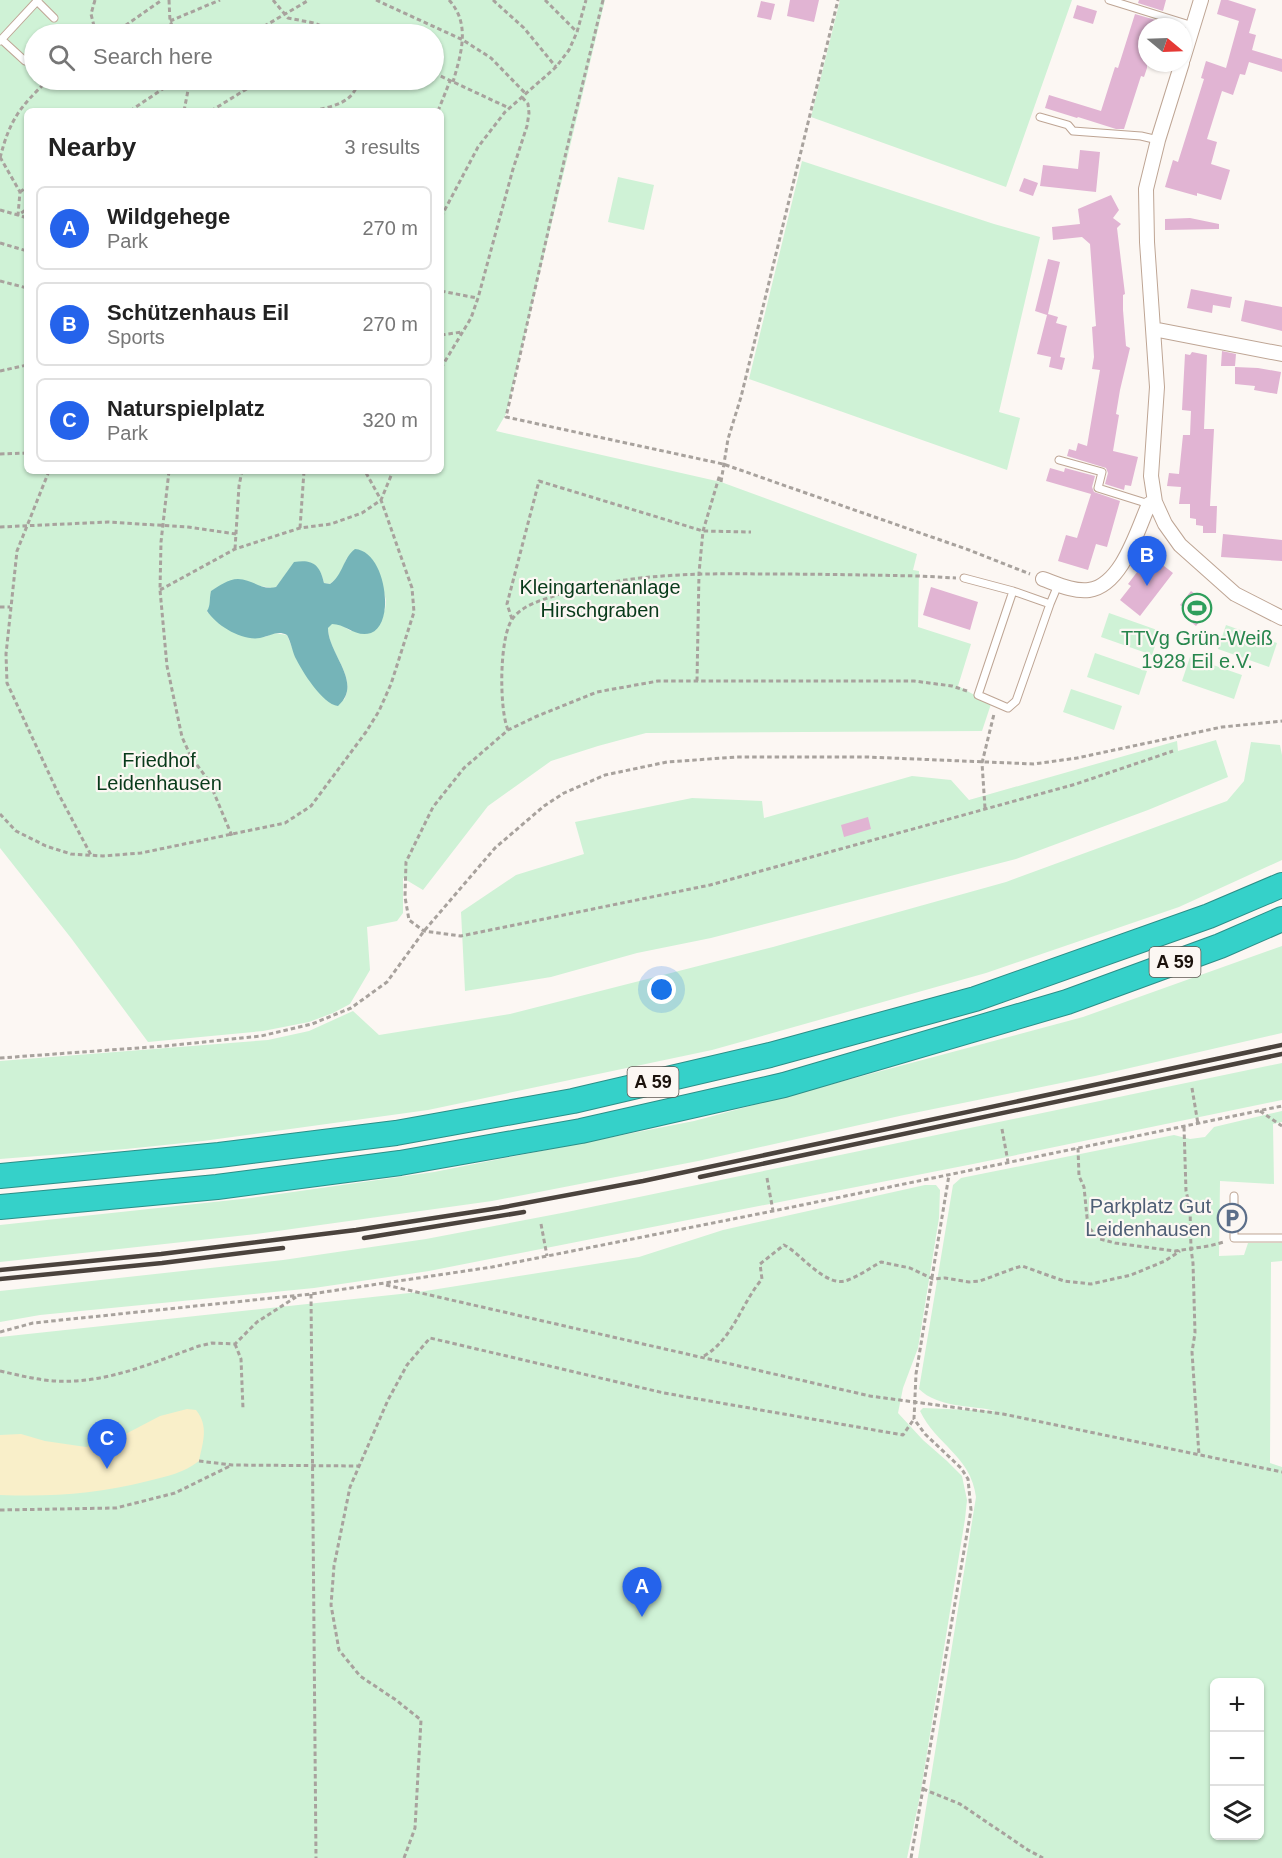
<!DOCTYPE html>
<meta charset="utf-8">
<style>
:root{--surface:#fff;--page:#f6f6f6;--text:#222;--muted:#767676;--line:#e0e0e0;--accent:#2563eb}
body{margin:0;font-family:Arial,sans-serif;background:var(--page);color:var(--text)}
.controls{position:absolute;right:18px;bottom:18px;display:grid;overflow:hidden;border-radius:9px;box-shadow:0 2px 4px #0004}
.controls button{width:54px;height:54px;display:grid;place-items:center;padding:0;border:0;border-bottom:2px solid var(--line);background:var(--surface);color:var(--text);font:30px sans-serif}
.compass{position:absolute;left:1138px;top:18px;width:54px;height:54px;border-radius:50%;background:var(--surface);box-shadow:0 2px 4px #0004;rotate:109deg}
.you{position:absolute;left:662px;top:990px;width:21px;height:21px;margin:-15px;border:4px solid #fff;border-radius:50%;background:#1a73e8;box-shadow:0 0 0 9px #1a73e833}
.badge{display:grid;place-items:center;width:39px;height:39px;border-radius:50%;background:var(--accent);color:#fff;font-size:20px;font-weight:700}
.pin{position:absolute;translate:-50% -50px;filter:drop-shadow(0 2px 3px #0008)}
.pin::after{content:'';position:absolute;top:32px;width:21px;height:18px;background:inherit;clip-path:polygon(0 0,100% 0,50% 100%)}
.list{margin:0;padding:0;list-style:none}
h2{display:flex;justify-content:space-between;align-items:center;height:78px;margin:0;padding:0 24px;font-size:26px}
h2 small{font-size:20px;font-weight:400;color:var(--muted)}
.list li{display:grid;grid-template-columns:39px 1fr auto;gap:18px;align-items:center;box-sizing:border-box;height:84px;margin:0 12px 12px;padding:0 12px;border:2px solid var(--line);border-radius:9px}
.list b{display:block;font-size:22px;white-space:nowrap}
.list p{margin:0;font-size:20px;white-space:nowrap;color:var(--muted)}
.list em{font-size:20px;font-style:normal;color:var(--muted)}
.icon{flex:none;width:33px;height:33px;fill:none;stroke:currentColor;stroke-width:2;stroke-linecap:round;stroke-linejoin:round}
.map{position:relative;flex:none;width:1282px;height:1858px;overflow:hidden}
.search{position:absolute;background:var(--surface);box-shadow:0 2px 4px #0004;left:24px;top:24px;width:420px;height:66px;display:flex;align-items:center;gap:15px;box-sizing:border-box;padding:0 21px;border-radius:33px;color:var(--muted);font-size:22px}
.panel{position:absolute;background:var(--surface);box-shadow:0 2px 4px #0004;left:24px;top:108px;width:420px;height:366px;border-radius:9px}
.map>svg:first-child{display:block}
</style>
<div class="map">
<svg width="1282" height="1858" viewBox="0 0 1282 1858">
<rect width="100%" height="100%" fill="#fcf7f3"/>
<path fill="#cff2d6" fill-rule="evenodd" d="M0,0H605L506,414L496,431L721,482L917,554L913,570L919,571L918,627L971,644L958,686L991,704L982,731L646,733L598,746L551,761L488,806L423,890L403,878V913L397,921L367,927L370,970L350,1004L333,1013L309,1022L263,1031L148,1042L71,938L0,848ZM34,34H434V80H34ZM27,111H441V471H27ZM347,558L381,579L386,601L385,610L351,631L339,624H331L328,628C328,653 357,675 344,700L296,657L287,635L274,633L265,637L207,612L210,606L211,591L230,581L272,588L276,587L294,563C311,559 320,565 324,583L330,584L340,575Z
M840,0H1072L1006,187L811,117Z
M802,161L994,224L1040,237L999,412L1020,418L1007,470L749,379Z
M618,177L654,185L644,230L608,222Z
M1109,613L1160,631L1152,655L1101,637Z
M1226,625L1277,643L1269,667L1218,649Z
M1095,653L1147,671L1139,695L1087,677Z
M1190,657L1242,675L1234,699L1182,681Z
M1071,689L1122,706L1114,730L1063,712Z
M1216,740L1228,777L1148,810L1016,859L711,938L637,953L551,977L465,991L461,912L516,875L584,854L575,822L692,798L762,801L764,818L912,776L951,780L969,800L1177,741L1178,751Z
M1251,742L1280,745L1282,755V860L1179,907L986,973L712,1050L428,1110L203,1141L126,1149L0,1159V1061L268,1040L309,1031L353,1011L379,1035L510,1014L773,947L1006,882L1227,801L1244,781Z
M1282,946V1033L1095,1076L904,1115L698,1161L492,1201L256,1234L0,1262V1225L251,1198L434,1172L694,1121L1083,1017Z
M1282,1063V1100L973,1164L429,1271L314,1288L40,1315L0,1322V1291L283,1260L426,1239L567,1212Z
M1282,1111V1122L1273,1124L1274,1184L1220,1181L1219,1256L1244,1255L1248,1243H1282V1261L1271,1262L1270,1463L1282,1467V1858H918L976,1497C971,1456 936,1445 920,1411L923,1408L996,1411C971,1405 938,1408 919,1389L953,1185L961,1178L1174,1135L1190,1139L1205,1137L1214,1127ZM1214,1682H1260V1836H1214Z
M925,1185H936L940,1190L939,1218L918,1348L903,1388L898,1413L923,1440L947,1461L962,1476L967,1500L965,1519L920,1796L907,1858H0V1337L419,1292L639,1257L723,1230Z"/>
<path fill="#f9efc9" d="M187,1409L196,1410C209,1426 203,1442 199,1461C184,1473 167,1476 148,1481C96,1494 53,1497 0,1495V1435L21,1434L45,1441L86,1447L116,1439L160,1416Z"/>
<path fill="#75b4b8" d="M355,549C386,551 396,624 371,633C356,638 346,624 332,624L328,628C328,654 364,683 338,706C322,704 302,671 295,657C292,650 291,642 287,635C277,630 271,636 260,638C242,641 217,626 207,611C211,605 209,599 211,591C219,586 228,579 238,579C252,579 262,591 276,587L294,562C312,559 320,564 324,583L330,584C343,575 343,558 355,549Z"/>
<path fill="#e1b4d3" d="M790,0H819L814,22L787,16Z
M1139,0H1166L1163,11L1138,3Z
M1221,0H1228L1256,9L1249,33L1256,35L1252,50L1282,59V72L1249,62L1245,75L1240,74L1233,95L1222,91L1207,139L1217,142L1211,164L1230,170L1221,200L1197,193V196L1165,187L1173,160L1178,162L1204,79L1201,78L1206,61L1226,68L1239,21L1217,14Z
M761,1L775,4L771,20L757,17Z
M1077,5L1097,11L1093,24L1073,18Z
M1135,14L1159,21L1157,27H1147V68L1144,77L1141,76L1124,129H1116L1078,117L1077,118L1045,108L1049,95L1101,111L1115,67L1118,68Z
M1080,150L1100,152L1096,192L1040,186L1043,165L1078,169Z
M1024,178L1038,183L1033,196L1019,191Z
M1111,195L1119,210L1113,218L1121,224L1117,228L1125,294L1123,295V310L1126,346L1130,348L1120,390L1116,414L1119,415L1113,451L1138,457L1131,486L1125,485L1124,490L1105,484L1108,473L1106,468L1067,456L1069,449L1076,451L1078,443L1087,446L1100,370L1092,369L1094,357L1092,327L1096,326L1090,244L1082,237L1053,240L1052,227L1080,224L1078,209Z
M1190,218L1219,224V229L1165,230V219Z
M1048,259L1060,262L1048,314L1058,317L1056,323L1067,326L1060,357L1065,358L1062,370L1049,367L1051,357L1037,354L1047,315L1035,311Z
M1191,289L1232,297L1230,308L1213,305L1212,313L1187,308Z
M1245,300L1282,307V331L1241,321Z
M1222,351L1236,354L1235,366H1221Z
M1192,352L1207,355L1204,429H1214L1210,506H1217L1216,533H1203V526L1196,525V519L1190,518V504H1179L1181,487L1167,486L1169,473L1179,474L1183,435H1190L1191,411L1182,410L1185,354L1190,355Z
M1235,367L1258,368L1281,372L1277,394L1254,390L1255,386L1235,384Z
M1050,468L1064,472L1065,468L1095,476L1092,487L1094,492L1120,501L1107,547L1096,544L1088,570L1058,561L1066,535L1077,538L1091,494L1046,481Z
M1223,534L1282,540V561L1221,557Z
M1150,555L1173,573L1140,616L1120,600L1131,586L1128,584Z
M931,587L978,602L970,630L923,615Z
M1191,591L1211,606L1196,626L1185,617L1189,611L1180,605Z
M868,817L871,829L844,837L841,825Z"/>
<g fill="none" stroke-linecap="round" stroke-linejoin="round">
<g stroke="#bea594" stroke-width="9">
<path id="lane" d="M1109,0L1193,26
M37,1L54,18
M1,39L25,61
M0,41L38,0
M1040,117L1068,125L1073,131L1141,136L1158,140
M1059,460L1102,472L1098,488L1149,504
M964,578L1013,591L1050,604L1058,585
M1013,591L978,695L1008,708L1016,701L1050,604
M1234,1196V1238H1282"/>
</g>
<g stroke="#bea594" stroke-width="16">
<path id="street" d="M1183,59L1201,0
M1182,63L1158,140L1146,189L1147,242L1157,387L1151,476L1155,502L1165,524L1180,545L1235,594L1282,618
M1153,329L1282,354
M1043,579C1057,584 1074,592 1089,590C1122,585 1137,531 1149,504L1155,502"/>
</g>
<g stroke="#2c8e87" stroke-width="26">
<path id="highway" d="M0,1176L219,1155L396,1133L573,1101L770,1055L975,999L1209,916L1282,885
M0,1207L217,1187L400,1163L581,1131L784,1085L1067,1002L1220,946L1282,919"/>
</g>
<path stroke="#a8a29d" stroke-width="3" stroke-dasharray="4.5 3" stroke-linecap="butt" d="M95,0L91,14L96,34
M169,0L170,21L176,34
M273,0L288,18L314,23L341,34
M376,0L463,40L491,58L526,94
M449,0C471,24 461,54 453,82
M493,0L524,28L556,67
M545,0L577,32
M603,0L567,148L506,417L723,464L969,550L1030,574
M170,21L220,0
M113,34L162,0
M251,34L309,0
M434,73L509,108
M130,111L176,80
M184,111L190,80
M211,111L261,80
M313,111C333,106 355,103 358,80
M438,111L450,81
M0,157L20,192L18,215L27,218
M0,158C10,119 20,107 48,80
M20,192L27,187
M0,210L18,215L27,209
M441,217L478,147L505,112L556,67L569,50L577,32L586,0
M0,243L27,251
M0,281L27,288
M441,291L477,298
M441,335L462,332
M441,368L471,318L478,298L513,169L527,126L529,113L528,104L522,97
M0,371L27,365
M0,454L27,453
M49,471L17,551L6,654L7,683L58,793L91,855
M169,471L161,542L160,590L167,666L182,737L191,757L209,781L232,836
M721,482L728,439L741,397L838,0
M0,527L108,522L188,527L236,534
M300,528L304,471
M235,549L239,486L242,471
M160,590L235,549L300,528L331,524L362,513L381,500L393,471
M0,607H10
M512,619L507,604L539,481L703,531L751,532
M697,681L699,573L703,531L720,474
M967,691L952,686L914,681H658L597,692L535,717L508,730L464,768L433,807L406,862L405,897L409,920L424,931L461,936L710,885L1076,784L1173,751
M508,730C499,709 499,636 513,618C523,605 542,600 557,595C624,574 694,573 764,574C816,574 868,575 919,576L956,578
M985,808L982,763L994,714
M0,814L16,831L46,846L71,854L103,856L141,853L285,823L311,806L366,732L379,711L391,684L414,612L412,588L381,500L365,471
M0,1058L165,1046L261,1036L312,1024L351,1008L387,982L424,931L495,848L544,806L564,793L605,775L667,762L737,757H867L1034,764L1077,758L1222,727L1282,721
M1192,1088L1198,1124
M1260,1111L1282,1126
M1184,1127L1186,1191L1190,1208L1191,1249L1193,1263L1195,1333L1192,1352L1199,1455
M1002,1129L1008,1162
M1078,1148L1079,1176L1084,1187L1088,1227L1100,1239L1115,1243L1175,1251L1209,1246L1224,1242
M767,1178L773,1211
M541,1224L547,1256
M386,1285L870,1396L1003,1414L1282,1472
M311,1294L316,1858
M0,1332L33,1323L311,1294L492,1267L773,1211L1282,1106
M235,1344L241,1359L243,1409
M704,1356C733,1339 741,1304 762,1279L760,1264L784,1245C802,1254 826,1289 848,1280C859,1276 870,1268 881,1262L910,1268L933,1279L945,1278L969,1282L980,1281L1015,1268L1022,1266L1064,1281L1091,1284L1131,1275L1165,1261L1180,1251
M0,1371C18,1375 37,1380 55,1381C106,1384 152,1363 199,1346L212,1343L235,1344L257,1322L296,1297
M199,1461L232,1465L359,1466
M0,1510L116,1508L175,1493L232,1465
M923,1789L960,1804L1028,1850L1043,1858
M404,1858L415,1828L421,1720L396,1700L360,1676L339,1650L331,1605L334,1566L350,1487L388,1400L407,1365L430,1338L664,1393L903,1435L914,1419
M911,1858L971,1510L968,1479L961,1468L925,1434L914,1419L916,1374L949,1175"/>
<use href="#lane" stroke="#fff" stroke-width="7"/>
<use href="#street" stroke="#fff" stroke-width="14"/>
<use href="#highway" stroke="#35d1c9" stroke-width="24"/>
<path stroke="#4b433d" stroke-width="4.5" d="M700,1177L1282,1054
M364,1238L524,1212
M0,1270L161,1254L356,1230L499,1208L643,1181L1282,1045
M0,1279L162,1263L283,1248"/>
</g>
<defs>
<g id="stadium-ring" transform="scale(1.5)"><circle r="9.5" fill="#fcf7f3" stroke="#2e9e5b" stroke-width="1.5"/><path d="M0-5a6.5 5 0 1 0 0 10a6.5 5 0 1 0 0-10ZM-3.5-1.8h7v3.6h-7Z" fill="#2e9e5b"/></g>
<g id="parking-ring" transform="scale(1.5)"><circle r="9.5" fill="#fcf7f3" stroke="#5c6f8a" stroke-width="1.5"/><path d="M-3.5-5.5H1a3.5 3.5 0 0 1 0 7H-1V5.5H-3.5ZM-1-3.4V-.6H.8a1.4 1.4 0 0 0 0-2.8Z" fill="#5c6f8a"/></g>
</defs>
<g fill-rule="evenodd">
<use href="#stadium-ring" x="1197" y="608"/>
<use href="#parking-ring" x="1232" y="1218"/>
</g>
<g text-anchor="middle" stroke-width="4.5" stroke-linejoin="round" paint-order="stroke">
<g fill="#fcf7f3" stroke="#5e5751" stroke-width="1.5">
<rect x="1149.5" y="947" width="51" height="30" rx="4.5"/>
<rect x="627.5" y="1067" width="51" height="30" rx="4.5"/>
</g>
<g font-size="18" font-weight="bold" fill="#1b120c">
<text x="1175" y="968">A 59</text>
<text x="653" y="1088">A 59</text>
</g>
<g font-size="20" fill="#083a1a" stroke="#fcf7f3">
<text x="600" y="594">Kleingartenanlage<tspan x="600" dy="23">Hirschgraben</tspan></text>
<text x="159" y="767">Friedhof<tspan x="159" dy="23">Leidenhausen</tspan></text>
</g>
<g font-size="20" fill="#27864d" stroke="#fcf7f3">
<text x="1197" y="645">TTVg Grün-Weiß<tspan x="1197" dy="23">1928 Eil e.V.</tspan></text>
</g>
<g font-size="20" fill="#4e5e75" stroke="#fcf7f3" text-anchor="end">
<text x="1211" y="1213">Parkplatz Gut<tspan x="1211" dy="23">Leidenhausen</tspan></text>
</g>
</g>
</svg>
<div class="controls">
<button>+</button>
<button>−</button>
<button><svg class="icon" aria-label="layers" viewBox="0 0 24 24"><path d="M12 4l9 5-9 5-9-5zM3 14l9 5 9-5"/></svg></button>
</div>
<svg class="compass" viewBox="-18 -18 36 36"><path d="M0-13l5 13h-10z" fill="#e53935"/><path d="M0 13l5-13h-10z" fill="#767676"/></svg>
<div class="you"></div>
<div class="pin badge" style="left:642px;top:1617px">A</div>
<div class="pin badge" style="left:1147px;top:586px">B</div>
<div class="pin badge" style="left:107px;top:1469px">C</div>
<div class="search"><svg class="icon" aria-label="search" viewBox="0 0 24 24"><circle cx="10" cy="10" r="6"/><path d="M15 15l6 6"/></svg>Search here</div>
<section class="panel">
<h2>Nearby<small>3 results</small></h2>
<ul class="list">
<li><span class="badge">A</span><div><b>Wildgehege</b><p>Park</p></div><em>270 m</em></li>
<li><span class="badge">B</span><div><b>Schützenhaus Eil</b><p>Sports</p></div><em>270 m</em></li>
<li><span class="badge">C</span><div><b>Naturspielplatz</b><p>Park</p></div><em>320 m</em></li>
</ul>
</section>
</div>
